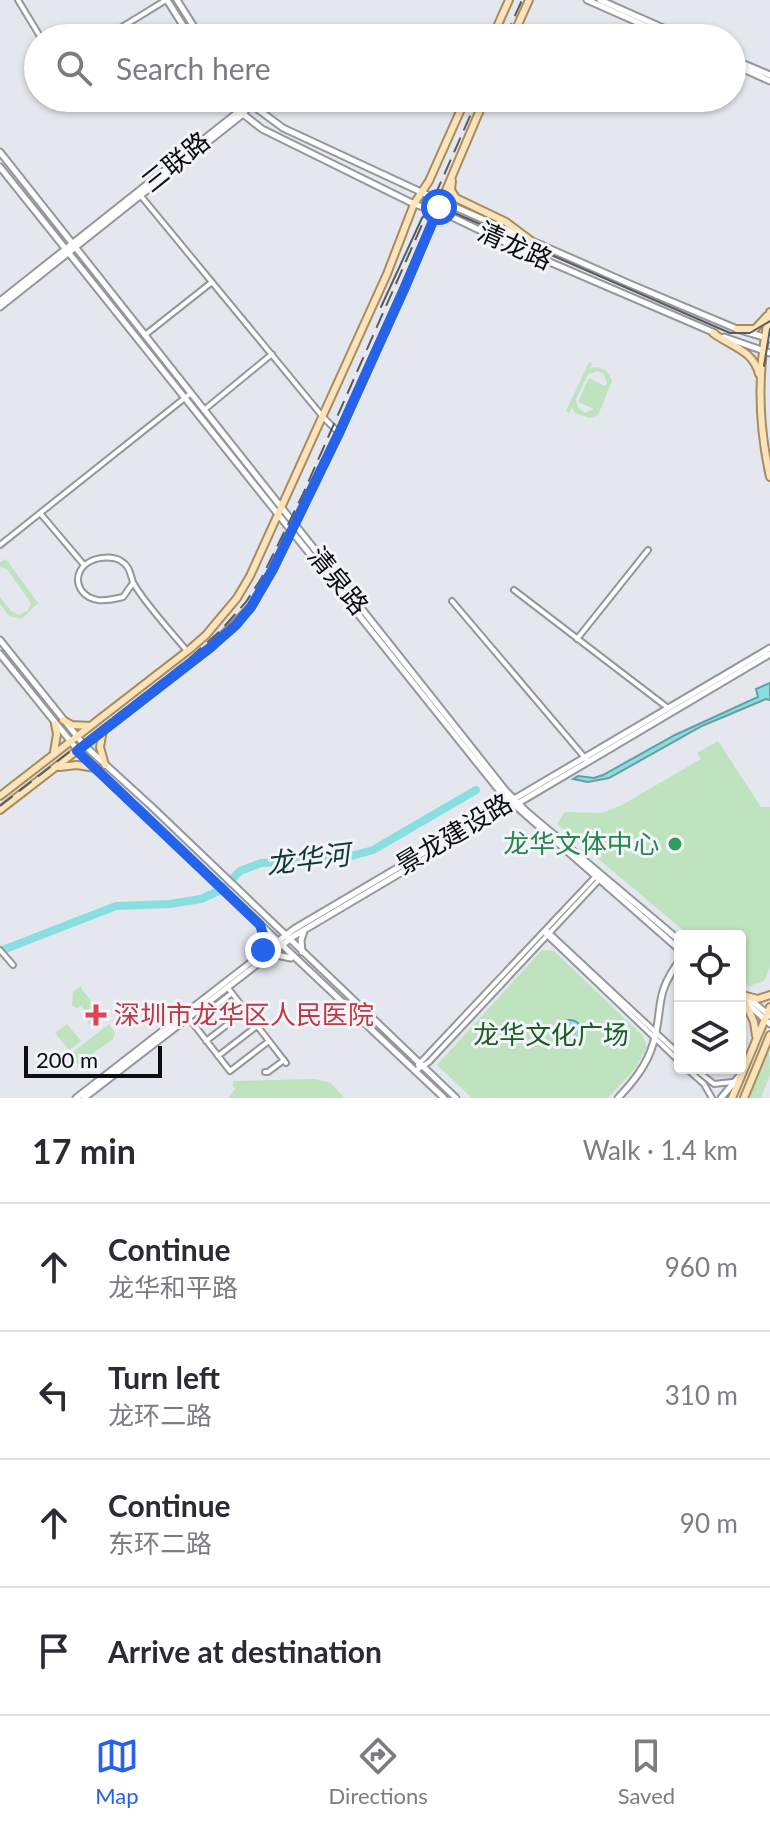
<!DOCTYPE html>
<meta charset="utf-8">
<style>
:root{--surface:#fff;--page:#f2f2f3;--text:#2b2b33;--muted:#7c7c81;--line:#e1e1e2;--accent:#2563eb}
body{margin:0;font-family:Lato,"Noto Sans SC",sans-serif;background:var(--page);color:var(--text)}
.controls{position:absolute;right:24px;bottom:24px;display:grid;overflow:hidden;border-radius:8px;box-shadow:0 2px 6px #0004}
.controls button{width:72px;height:72px;display:grid;place-items:center;padding:0;border:0;border-bottom:2px solid var(--line);background:var(--surface);color:var(--text);font:40px sans-serif}
.scale{position:absolute;left:24px;bottom:20px;width:138px;box-sizing:border-box;padding-left:8px;border:4px solid #0c0d0f;border-top:0;font-size:22px;line-height:28px;white-space:nowrap;color:#0c0d0f;-webkit-text-stroke:6px #f2f4fa;paint-order:stroke}
.stop{position:absolute;width:24px;height:24px;margin:-18px;border:6px solid #2563eb;border-radius:50%;background:#fff}
.stop.end{background:#2563eb;border-color:#fff;box-shadow:0 2px 8px #0008}
.list{margin:0;padding:0;list-style:none}
h2{display:flex;justify-content:space-between;align-items:center;height:104px;margin:0;padding:0 32px;font-size:34px}
h2 small{font-size:26px;font-weight:400;color:var(--muted)}
.list li{display:grid;grid-template-columns:52px 1fr auto;gap:24px;align-items:center;box-sizing:border-box;height:128px;padding:0 32px;border-top:2px solid var(--line)}
.list b{display:block;font-size:30px;white-space:nowrap}
.list p{margin:0;font-size:26px;white-space:nowrap;color:var(--muted)}
.list em{font-size:26px;font-style:normal;color:var(--muted)}
.icon{flex:none;width:44px;height:44px;fill:none;stroke:currentColor;stroke-width:2;stroke-linecap:round;stroke-linejoin:round}
.map{position:relative;flex:none;width:770px;height:1098px;overflow:hidden}
.search{position:absolute;background:var(--surface);box-shadow:0 2px 6px #0004;left:24px;right:24px;top:24px;height:88px;display:flex;align-items:center;gap:20px;box-sizing:border-box;padding:0 28px;border-radius:44px;color:var(--muted);font-size:30px}
.sheet{height:616px;background:var(--surface)}
nav{display:flex;justify-content:space-around;align-items:center;box-sizing:border-box;height:112px;border-top:2px solid var(--line);background:var(--surface);font-size:22px;color:var(--muted)}
nav a{display:grid;justify-items:center;gap:4px}
nav .on{color:var(--accent)}
.map>svg:first-child{display:block}
</style>
<div class="map">
<svg width="770" height="1098" viewBox="0 0 770 1098">
<rect width="100%" height="100%" fill="#e4e7ed"/>
<path fill="#bfe3bf" fill-rule="evenodd" d="M589,362L592,364L590,368C601,365 609,371 612,381L598,415L590,418L575,413L572,407L569,413L566,411ZM598,371L604,374L607,383L605,386L589,378L578,402L594,409L585,413L578,408L576,399L588,374Z
M6,559L38,603L22,619L9,616L0,604V597L11,611L19,615L28,611L31,603L7,569L0,567V562Z
M718,741L761,807H770V967L764,981L749,986L740,978V936H690L557,824L565,812L602,813L622,805L701,759L697,753Z
M542,950L554,951L643,1036L647,1047L635,1069L608,1098H472L437,1065Z
M81,986L82,990L103,1014L91,1024L87,1023L92,1014L90,1010L83,1012V1005L77,1008L72,1005L73,992Z
M137 1011a10 10 0 1 1 20 0a10 10 0 1 1-20 0Z
M67,1024L81,1041L69,1050L55,1033Z
M109,1024L115,1033L113,1039L78,1064L72,1053Z
M769,1048L770,1075L761,1098H748Z
M315,1079L331,1083L344,1098H228L236,1088L233,1087V1081Z"/>
<path fill="#89dedf" stroke="#649fa1" stroke-width="2" d="M770,683V700L766,699L702,726L609,778L588,782L573,779L578,776L594,778L603,775L675,735L758,697L756,689Z
M558 1032a12 12 0 1 1 24 0a12 12 0 1 1-24 0Z"/>
<g fill="none" stroke-linecap="round" stroke-linejoin="round">
<path stroke="#89dedf" stroke-width="8" d="M0,951L116,906L170,904L201,899L223,889L240,871L261,863L337,860L373,850L476,790"/>
<g stroke="#95979d" stroke-width="8">
<path id="minor" d="M18,0L41,38
M104,38L166,0
M141,196L323,417L339,433
M145,335L212,282
M204,410L272,354
M40,513L84,565
M0,545L191,393
M133,583L123,597C115,599 107,601 98,600C76,597 70,571 91,561C99,557 113,556 121,561C130,566 130,574 133,582C141,599 174,635 187,651
M514,590L668,708
M452,601L586,759
M577,639L648,550
M547,931L680,1055
M546,934L680,1062
M0,950L13,965
M228,988L286,1063
M188,1017L230,1071L269,1041
M193,1023L232,993
M206,1041L245,1011
M218,1056L257,1026
M418,1065L595,877
M686,1068L704,1084L712,1098
M694,1068L714,1084L732,1082
M415,1071L429,1062L599,880
M265,1072H268L284,1060"/>
</g>
<g stroke="#95979d" stroke-width="9">
<path id="tertiary" d="M167,0L191,38
M177,0L201,38
M587,0L673,38
M600,0L686,38
M732,59L770,75
M732,64L770,81
M229,98L243,114L262,129L414,204L450,216L517,248L715,333
M243,98L283,128L421,192L630,284L737,329L770,339
M0,301L242,109
M0,307L243,114L250,105
M724,337L770,353
M618,1098C633,1082 647,1065 653,1044C664,1007 653,996 680,960"/>
</g>
<g stroke="#95979d" stroke-width="9">
<path id="secondary" d="M0,152L506,791L527,812L680,941
M0,167L502,794L680,950
M0,640L84,745L151,806L456,1098
M0,654L84,758L444,1098
M260,925L264,937L262,951
M302,952L301,940L304,931
M265,956L276,955L291,958
M740,991L770,1016
M740,997L770,1024
M76,1098L294,929L770,648
M84,1098L294,936L770,654
M721,1098L741,1074"/>
</g>
<g stroke="#a78c60" stroke-width="10">
<path id="primary" d="M492,38L509,0
M512,38L529,0
M452,181L451,190L456,198L506,222L530,240
M770,312C757,366 758,423 770,477
M737,329H755L767,316
M713,333C732,347 753,350 759,374
M63,720L72,725L90,726
M103,730L100,747L105,765
M54,752L57,734L55,724
M59,767L77,765L95,768
M0,796L190,649L206,635L237,598L250,576L387,274L414,204L429,181L466,98
M0,810L211,647L251,607L273,569L339,433L405,287L485,98
M746,996L758,999L770,995
M745,1002L754,1022L756,1036
M732,1098L770,1007
M744,1098L770,1035"/>
</g>
<use href="#minor" stroke="#fff" stroke-width="4"/>
<use href="#tertiary" stroke="#fff" stroke-width="5"/>
<use href="#secondary" stroke="#fff" stroke-width="5"/>
<use href="#primary" stroke="#fde3b9" stroke-width="6"/>
<path stroke="#595b5e" stroke-width="2" d="M381,307L422,218L430,209L441,207L730,333H750L770,321
M764,366L770,329"/>
<path stroke="#595b5e" stroke-width="2" stroke-dasharray="16 8" stroke-linecap="butt" d="M505,38L522,0
M0,806L190,658L220,631L246,602L262,577L303,494L478,98"/>
</g>
<g fill="none" stroke-linecap="round" stroke-linejoin="round">
<path stroke="#2563eb" stroke-width="10" d="M263,950L264,937L260,925L77,751L211,647L236,625L251,607L273,569L339,433L405,287L439,207"/>
</g>
<circle fill="#2e9e5b" stroke="#f2f4fa" stroke-width="3" cx="675" cy="844" r="8"/>
<path fill="#e0444e" stroke="#f2f4fa" stroke-width="3" d="M92 1003h8v8h8v8h-8v8h-8v-8h-8v-8h8z"/>
<g text-anchor="middle" stroke-width="6" stroke-linejoin="round" paint-order="stroke">
<g font-size="26" fill="#0c0d0f" stroke="#f2f4fa">
<text transform="translate(176 162) rotate(-39)" y="9">三联路</text>
<text transform="translate(515 246) rotate(24)" y="9">清龙路</text>
<text transform="translate(338 581) rotate(51)" y="9">清泉路</text>
<text transform="translate(454 834) rotate(-31)" y="9">景龙建设路</text>
</g>
<g font-size="26" fill="#27864d" stroke="#f2f4fa" text-anchor="end">
<text x="659" y="853">龙华文体中心</text>
</g>
<g font-size="26" fill="#be3a42" stroke="#f2f4fa" text-anchor="start">
<text x="114" y="1024">深圳市龙华区人民医院</text>
</g>
<g font-size="26" fill="#1b5f24" stroke="#f2f4fa">
<text x="551" y="1044">龙华文化广场</text>
</g>
<g font-size="28" font-style="italic" fill="#0d3738" stroke="#f2f4fa">
<text transform="translate(308 859) rotate(-7)" y="10">龙华河</text>
</g>
</g>
</svg>
<div class="controls">
<button><svg class="icon" aria-label="locate" viewBox="0 0 24 24"><circle cx="12" cy="12" r="6"/><path d="M12 2v4M12 18v4M2 12h4M18 12h4"/></svg></button>
<button><svg class="icon" aria-label="layers" viewBox="0 0 24 24"><path d="M12 4l9 5-9 5-9-5zM3 14l9 5 9-5"/></svg></button>
</div>
<div class="scale">200 m</div>
<div class="stop" style="left:439px;top:207px"></div>
<div class="stop end" style="left:263px;top:950px"></div>
<div class="search"><svg class="icon" aria-label="search" viewBox="0 0 24 24"><circle cx="10" cy="10" r="6"/><path d="M15 15l6 6"/></svg>Search here</div>
</div>
<section class="sheet">
<h2>17 min<small>Walk · 1.4 km</small></h2>
<ul class="list">
<li><svg class="icon" aria-label="ahead" viewBox="0 0 24 24"><path d="M12 20V5M6 11l6-6 6 6"/></svg><div><b>Continue</b><p>龙华和平路</p></div><em>960 m</em></li>
<li><svg class="icon" aria-label="left" viewBox="0 0 24 24"><path d="M17 20v-9H6M10 6l-5 5 5 5"/></svg><div><b>Turn left</b><p>龙环二路</p></div><em>310 m</em></li>
<li><svg class="icon" aria-label="ahead" viewBox="0 0 24 24"><path d="M12 20V5M6 11l6-6 6 6"/></svg><div><b>Continue</b><p>东环二路</p></div><em>90 m</em></li>
<li><svg class="icon" aria-label="arrive" viewBox="0 0 24 24"><path d="M6 21V4h12l-3 4 3 4H6"/></svg><div><b>Arrive at destination</b></div></li>
</ul>
</section>
<nav>
<a class="on"><svg class="icon" aria-label="map" viewBox="0 0 24 24"><path d="M3 6l6-2 6 2 6-2v14l-6 2-6-2-6 2zM9 4v14M15 6v14"/></svg>Map</a>
<a><svg class="icon" aria-label="directions" viewBox="0 0 24 24"><path d="M12 3l9 9-9 9-9-9zM9 14v-3h6M13 9l2 2-2 2"/></svg>Directions</a>
<a><svg class="icon" aria-label="saved" viewBox="0 0 24 24"><path d="M7 4h10v16l-5-4-5 4z"/></svg>Saved</a>
</nav>
